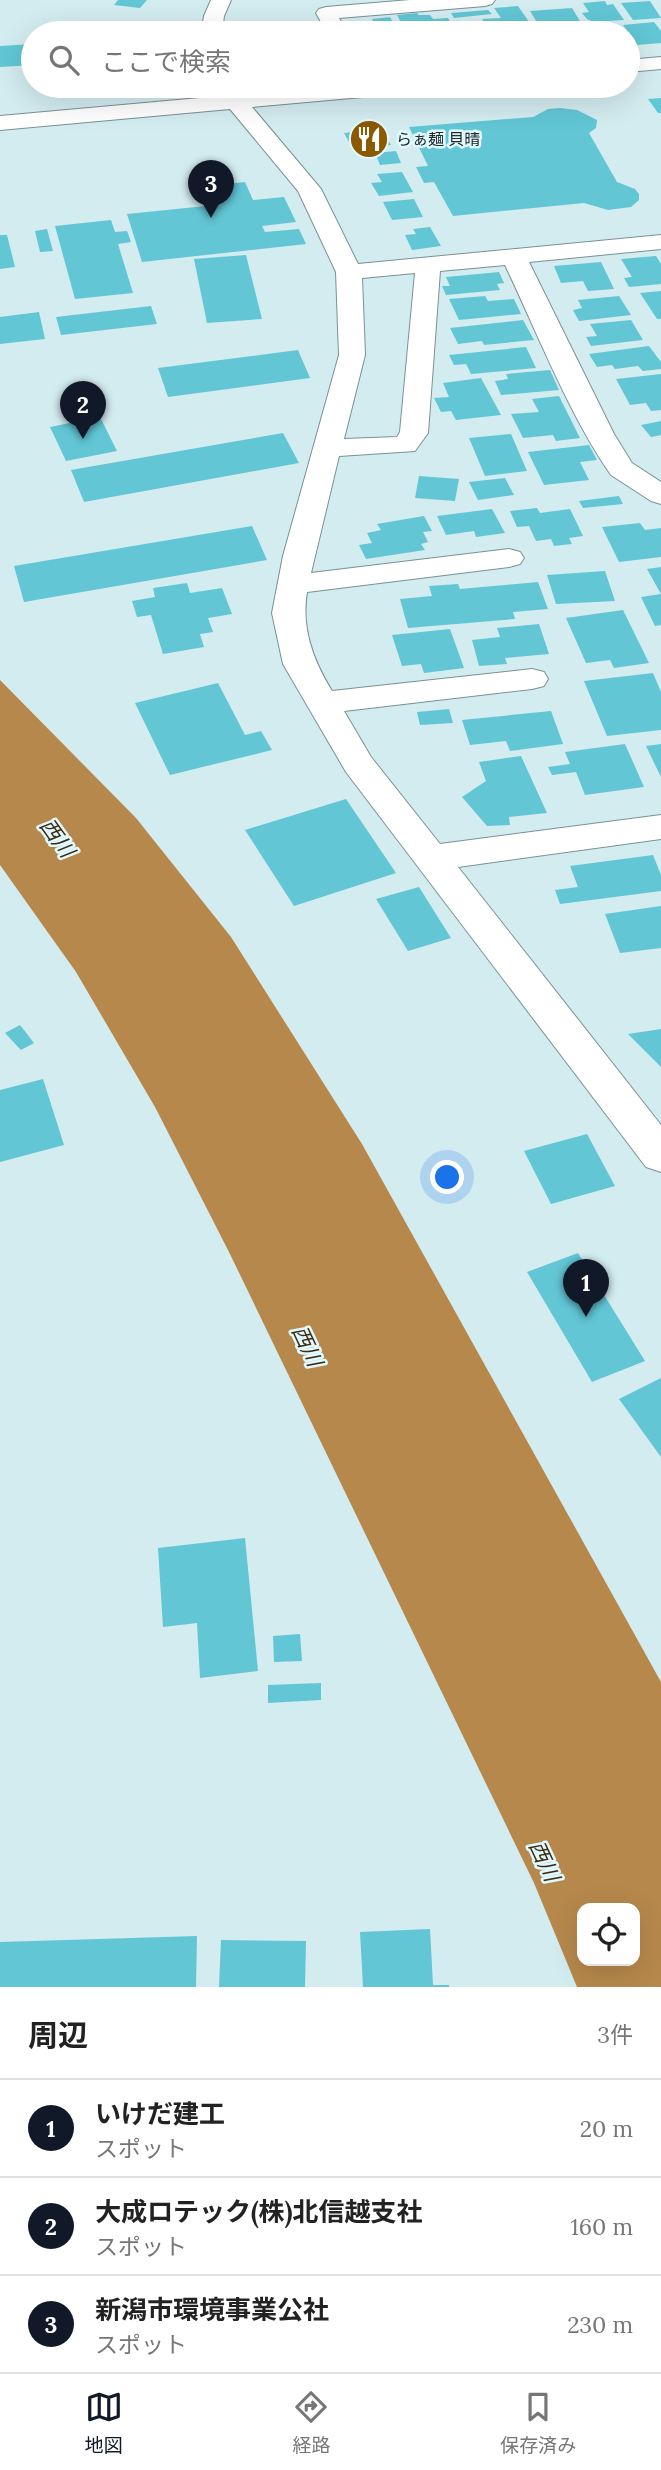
<!DOCTYPE html>
<html lang="ja">
<meta charset="utf-8">
<style>
:root{--surface:#fff;--page:#f6f6f6;--text:#222;--muted:#767676;--line:#e0e0e0;--accent:#111827}
body{margin:0;font-family:Lora,"Noto Sans JP",serif;background:var(--page);color:var(--text)}
.controls{position:absolute;right:21px;bottom:21px;display:grid;overflow:hidden;border-radius:14px;box-shadow:0 7px 28px #0002}
.controls button{width:63px;height:63px;display:grid;place-items:center;padding:0;border:0;border-bottom:2px solid var(--line);background:var(--surface);color:var(--text);font:35px sans-serif}
.you{position:absolute;left:448px;top:1178px;width:24px;height:24px;margin:-18px;border:5px solid #fff;border-radius:50%;background:#1a73e8;box-shadow:0 0 0 10px #1a73e833}
.badge{display:grid;place-items:center;width:46px;height:46px;border-radius:50%;background:var(--accent);color:#fff;font-size:23px;font-weight:700}
.pin{position:absolute;translate:-50% -58px;filter:drop-shadow(0 2px 4px #0008)}
.pin::after{content:'';position:absolute;top:37px;width:24px;height:21px;background:inherit;clip-path:polygon(0 0,100% 0,50% 100%)}
.list{margin:0;padding:0;list-style:none}
h2{display:flex;justify-content:space-between;align-items:center;height:91px;margin:0;padding:0 28px;font-size:30px}
h2 small{font-size:23px;font-weight:400;color:var(--muted)}
.list li{display:grid;grid-template-columns:46px 1fr auto;gap:21px;align-items:center;box-sizing:border-box;height:98px;padding:0 28px;border-top:2px solid var(--line)}
.list b{display:block;font-size:26px;white-space:nowrap}
.list p{margin:0;font-size:23px;white-space:nowrap;color:var(--muted)}
.list em{font-size:23px;font-style:normal;color:var(--muted)}
.icon{flex:none;width:38px;height:38px;fill:none;stroke:currentColor;stroke-width:2;stroke-linecap:round;stroke-linejoin:round}
.map{position:relative;flex:none;width:661px;height:1987px;overflow:hidden}
.search{position:absolute;background:var(--surface);box-shadow:0 7px 28px #0002;left:21px;right:21px;top:21px;height:77px;display:flex;align-items:center;gap:18px;box-sizing:border-box;padding:0 24px;border-radius:38px;color:var(--muted);font-size:26px}
.sheet{height:385px;background:var(--surface)}
nav{display:flex;justify-content:space-around;align-items:center;box-sizing:border-box;height:98px;border-top:2px solid var(--line);background:var(--surface);font-size:19px;color:var(--muted)}
nav a{display:grid;justify-items:center;gap:4px}
nav .on{color:var(--accent)}
.map>svg:first-child{display:block}
</style>
<div class="map">
<svg width="661" height="1987" viewBox="0 0 661 1987">
<rect width="100%" height="100%" fill="#d3ecf0"/>
<path fill="#b6884c" fill-rule="evenodd" d="M0,680L136,818L231,937L362,1144L661,1682V1987H577L534,1883L229,1252L155,1107L76,972L0,865ZM582,1908H635V1961H582Z"/>
<path fill="#62c6d5" d="M118,0H147L140,8L114,5Z
M605,1L607,5L613,4L624,20L593,22L587,19L582,13L589,12L583,3Z
M650,1L661,18L633,20L621,3Z
M518,6L534,29L490,33L482,19L501,18L494,8Z
M572,8L583,26L541,29L530,11Z
M488,10L492,14L454,18L451,13Z
M417,13L419,15H430L433,19L448,18L457,33H418L413,25L403,26L397,15Z
M390,17L399,33H361L357,25L375,24L372,19Z
M654,22L661,31V43L637,45L623,25Z
M617,26L622,33H595L591,28Z
M33,44V65L0,67V46Z
M661,98V113H658L648,99Z
M560,108L577,110L597,120L596,128L589,133L617,182L635,189L639,194V200L631,207L608,210L584,203L453,216L434,182L424,183L416,167L428,166L409,127L533,117L548,109Z
M382,129L391,145L353,149L344,133Z
M396,151L401,163L380,165L375,153Z
M402,172L413,192L379,196L371,183L382,182L377,174Z
M245,182L253,200L284,197L296,222L262,226L265,232L299,229L306,244L142,262L127,214L206,206L199,187Z
M414,199L423,217L392,220L383,202Z
M111,220L115,232L127,231L131,242L118,244L133,293L75,299L55,226Z
M430,227L441,246L412,250L405,235L416,234L413,229Z
M47,229L53,251L40,252L35,231Z
M0,235H7L15,267L0,269Z
M246,255L262,319L207,323L194,259Z
M656,256L661,264V284L629,287L624,278L632,277L621,259Z
M601,262L614,289L588,291L583,281L561,283L554,266Z
M499,272L504,283L497,284L500,290L446,295L442,286H450L446,277Z
M661,291V319H657L640,293Z
M485,296L488,301L514,299L521,314L459,320L449,299Z
M619,296L631,315L579,321L573,310L582,308L578,300Z
M151,306L157,324L61,335L56,317Z
M39,312L45,339L0,344V317Z
M523,320L534,340L484,345L482,341L458,344L450,328Z
M631,320L643,340L591,346L586,337L597,336L590,324Z
M649,346L661,362V369L643,371L638,366L615,369L612,365L597,367L589,354Z
M526,347L536,368L471,374L466,364L454,365L449,355Z
M298,350L310,378L168,397L158,368Z
M550,370L559,390L501,395L495,381L508,379L506,374Z
M661,374V410L651,411L646,403L630,405L616,379Z
M481,378L501,415L456,420L451,411L441,412L434,398L449,397L443,383Z
M559,396L580,438L556,441L553,435L523,438L511,414L539,412L532,399Z
M100,417L117,451L66,461L50,427Z
M661,421V435L651,437L641,425Z
M283,433L299,463L84,502L71,470Z
M511,434L527,471L485,476L469,438Z
M589,445L597,460L580,462L589,480L544,485L528,452Z
M419,476L459,479L455,501L415,498Z
M505,478L514,495L478,500L469,482Z
M619,496L623,504L583,508L579,501Z
M537,508L540,513L570,509L583,536L569,538L572,544L554,546L551,539L536,541L529,526L517,527L510,511Z
M492,509L505,533L476,537L474,531L446,535L437,516Z
M424,516L432,531L423,532L428,542L421,544L425,550L366,559L359,545L372,543L367,533L381,530L377,524Z
M640,523L645,530L661,528V557L619,562L602,527Z
M252,526L267,560L24,602L14,566Z
M661,567V625L655,626L641,597L661,594L647,569Z
M605,571L615,601L556,604L547,575Z
M538,582L548,609L513,612L515,619L408,628L400,599L432,596L429,586L458,584L460,589Z
M187,583L190,593L222,588L232,614L208,618L213,632L200,634L204,647L163,654L151,615L137,617L132,601L155,597L153,588Z
M623,610L649,663L614,668L610,660L586,663L566,618Z
M539,624L549,654L505,658L507,664L479,666L472,640L500,637L497,628Z
M450,629L464,668L424,673L421,664L402,666L392,635Z
M653,673L661,692V730L607,736L584,681Z
M218,683L245,735L261,731L272,750L170,775L135,703Z
M449,709L453,723L420,725L417,712Z
M551,711L563,744L510,751L506,741L470,745L462,720Z
M625,744L644,787L585,795L576,772L552,775L548,767L570,764L565,752Z
M661,744V777L646,746Z
M521,756L547,813L509,817L510,825L487,826L462,797L486,781L479,762Z
M346,799L396,873L294,906L245,830Z
M653,855L661,875V891L560,904L555,890L578,887L570,866Z
M419,887L451,938L408,951L376,899Z
M661,906V948L620,953L605,914Z
M20,1025L34,1043L21,1050L5,1033Z
M661,1029V1067L628,1034Z
M43,1079L64,1145L0,1162V1090Z
M587,1134L615,1186L551,1204L524,1151Z
M578,1253L645,1361L592,1382L527,1272Z
M661,1378V1457L619,1399Z
M245,1538L258,1671L200,1678L197,1623L163,1627L158,1548Z
M300,1634L302,1661L274,1662L273,1636Z
M321,1683V1700L268,1703V1685Z
M430,1929L433,1985H449V1987H363L360,1932Z
M197,1936L196,1987H0V1942Z
M221,1940L306,1941L305,1987H219Z"/>
<g fill="none" stroke-linecap="round" stroke-linejoin="round">
<g stroke="#7a9195" stroke-width="2">
<path id="minor" d="M211,0H231L224,16L222,33H201L204,16Z
M410,0H495L492,4L485,6L339,18L347,33H327L316,13L319,9L326,7Z
M661,57V69L628,72V60Z
M218,86H240L244,94L337,86H418L415,91L407,93L252,107L321,189L358,264L661,235V249L529,262L614,434L632,463L661,482V504L651,501L611,475C569,415 537,332 505,265L440,271L428,433L415,451L339,456L311,573L509,549L520,552L524,558L520,564L509,567L307,592C301,628 313,660 332,691L532,669L544,672L548,679L544,686L532,689L344,711L371,757L440,844L661,815V839L458,867L661,1125V1172L646,1167L346,772L283,664L272,613L283,556L339,355L336,272L298,191L230,109L0,130V116L222,96ZM415,273L400,432L397,437L344,439L365,355L362,278Z"/>
</g>
<use href="#minor" fill="#fff" fill-rule="evenodd"/>
</g>
<defs>
<g id="restaurant-disc" transform="scale(2.0125)"><circle r="9.5" fill="#8a5900" stroke="#e0f9fe"/><path d="M-5-6h1v4h1v-4h1v4h1v-4h1v5L-1.5 .5V6h-2V.5L-5-1ZM5-6V6H3V1.5H1.5Q1.5-4 5-6Z" fill="#fff"/></g>
</defs>
<g fill-rule="evenodd">
<use href="#restaurant-disc" x="369" y="139"/>
</g>
<g text-anchor="middle" stroke-width="5" stroke-linejoin="round" paint-order="stroke">
<g font-size="16" fill="#20292b" stroke="#e0f9fe" text-anchor="start">
<text x="396" y="145">らぁ麺 貝晴</text>
</g>
<g font-size="21" font-style="italic" fill="#402c11" stroke="#e0f9fe">
<text transform="translate(57 838) rotate(54)" y="7">西川</text>
<text transform="translate(307 1346) rotate(65)" y="7">西川</text>
<text transform="translate(544 1861) rotate(65)" y="7">西川</text>
</g>
</g>
</svg>
<div class="controls">
<button><svg class="icon" aria-label="locate" viewBox="0 0 24 24"><circle cx="12" cy="12" r="6"/><path d="M12 2v4M12 18v4M2 12h4M18 12h4"/></svg></button>
</div>
<div class="you"></div>
<div class="pin badge" style="left:586px;top:1317px">1</div>
<div class="pin badge" style="left:83px;top:439px">2</div>
<div class="pin badge" style="left:211px;top:218px">3</div>
<div class="search"><svg class="icon" aria-label="search" viewBox="0 0 24 24"><circle cx="10" cy="10" r="6"/><path d="M15 15l6 6"/></svg>ここで検索</div>
</div>
<section class="sheet">
<h2>周辺<small>3件</small></h2>
<ul class="list">
<li><span class="badge">1</span><div><b>いけだ建工</b><p>スポット</p></div><em>20 m</em></li>
<li><span class="badge">2</span><div><b>大成ロテック(株)北信越支社</b><p>スポット</p></div><em>160 m</em></li>
<li><span class="badge">3</span><div><b>新潟市環境事業公社</b><p>スポット</p></div><em>230 m</em></li>
</ul>
</section>
<nav>
<a class="on"><svg class="icon" aria-label="map" viewBox="0 0 24 24"><path d="M3 6l6-2 6 2 6-2v14l-6 2-6-2-6 2zM9 4v14M15 6v14"/></svg>地図</a>
<a><svg class="icon" aria-label="directions" viewBox="0 0 24 24"><path d="M12 3l9 9-9 9-9-9zM9 14v-3h6M13 9l2 2-2 2"/></svg>経路</a>
<a><svg class="icon" aria-label="saved" viewBox="0 0 24 24"><path d="M7 4h10v16l-5-4-5 4z"/></svg>保存済み</a>
</nav>
